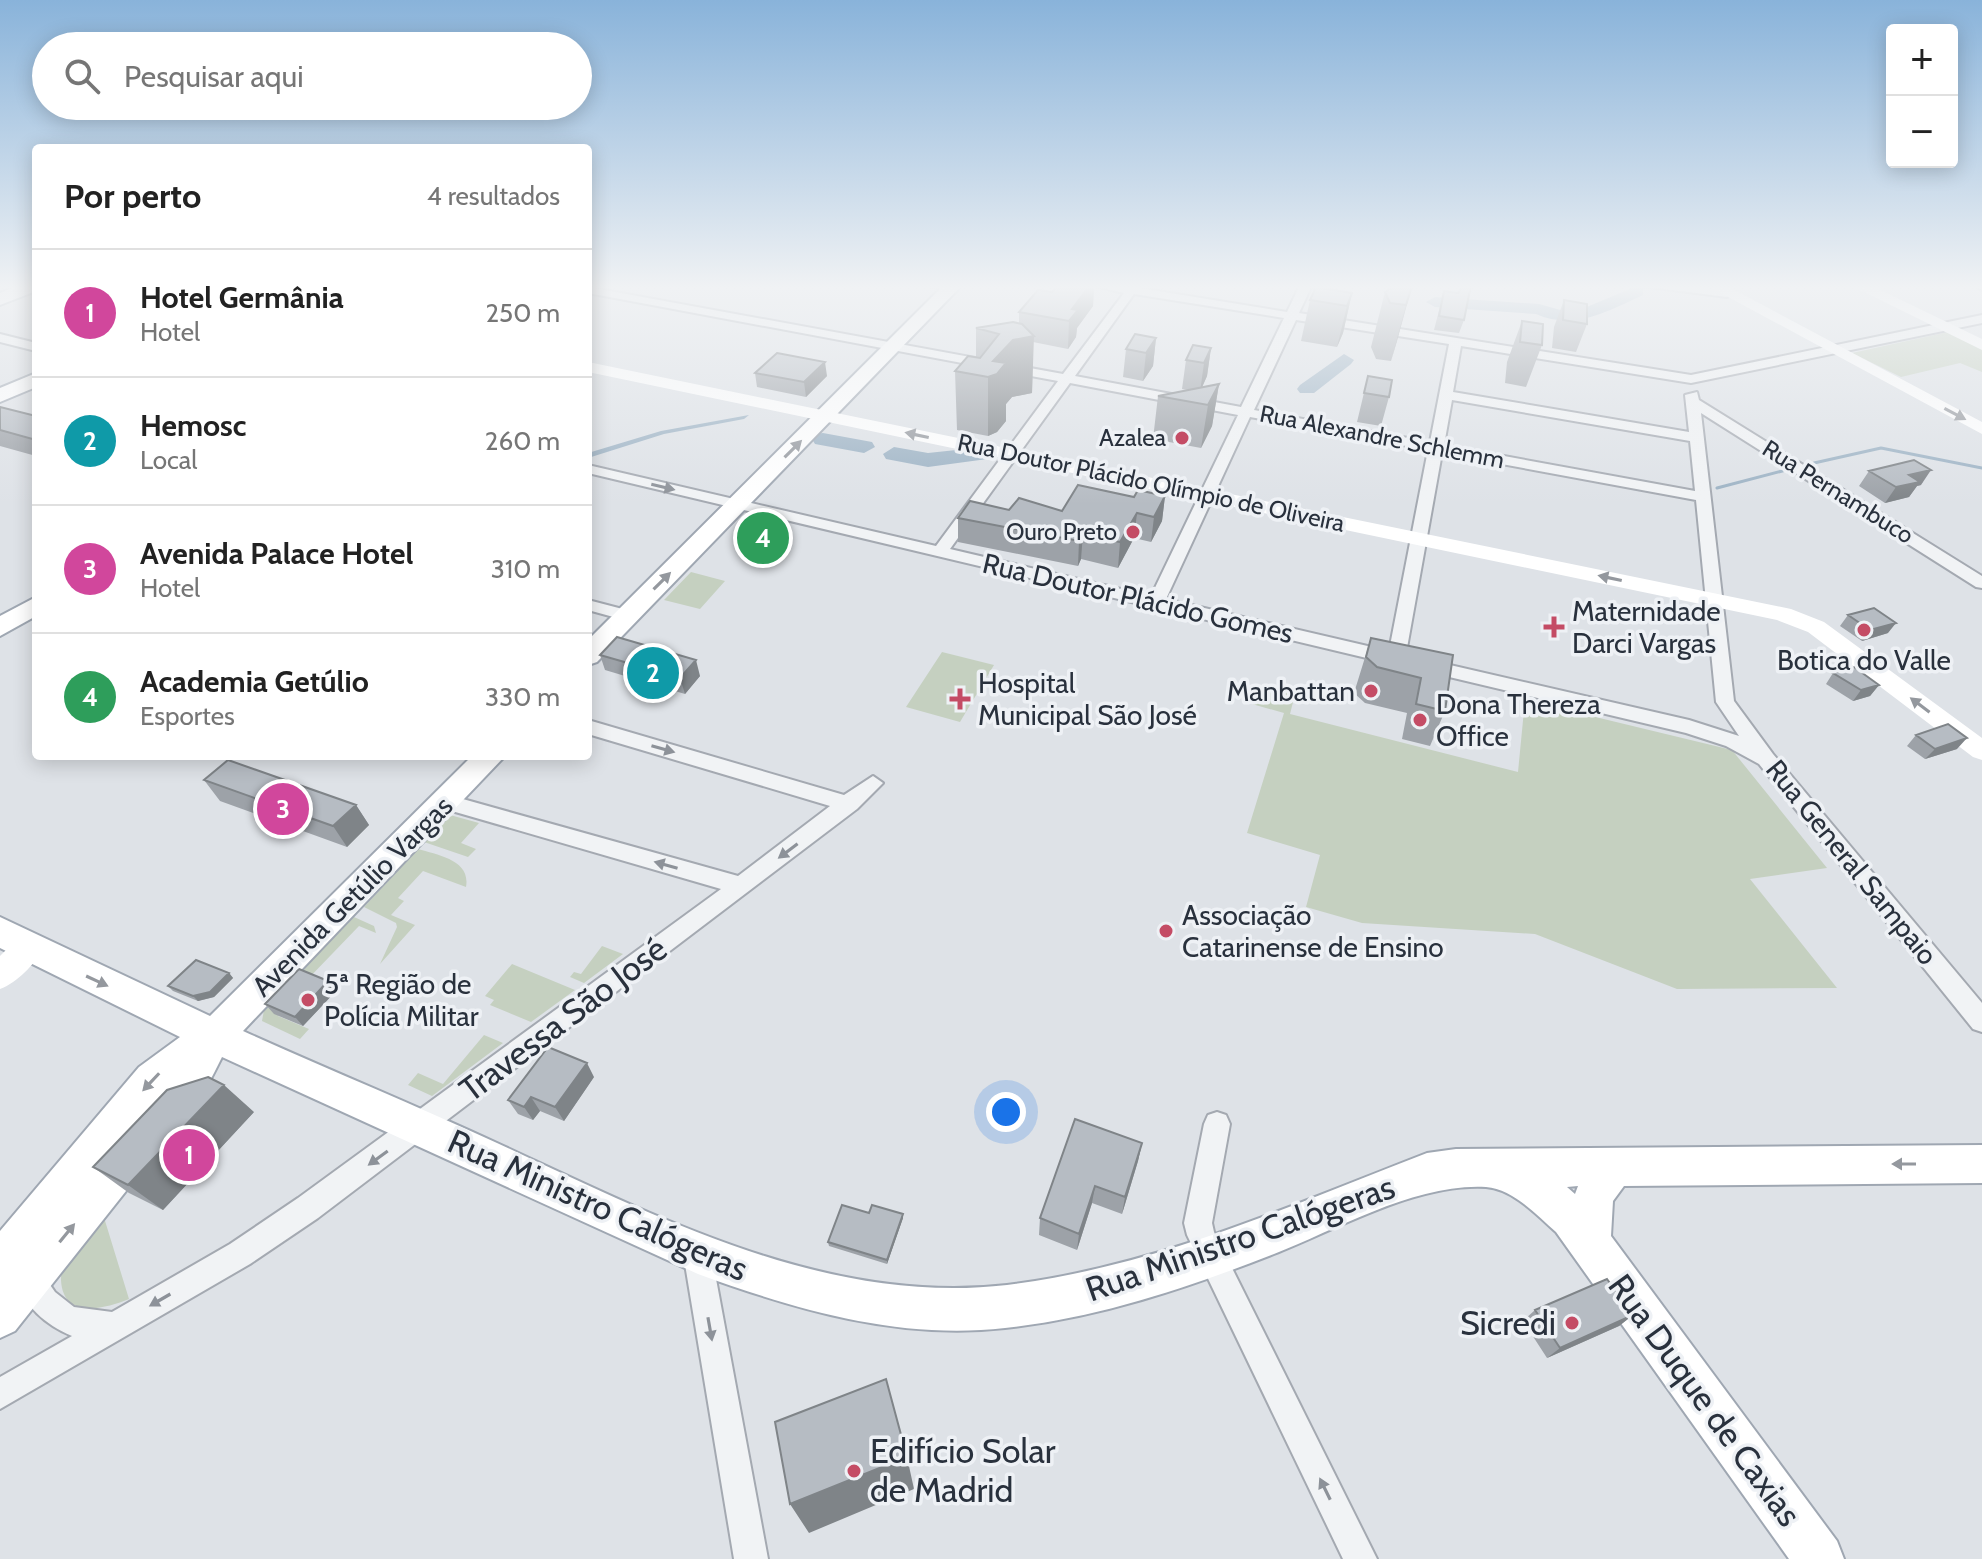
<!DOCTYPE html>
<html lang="pt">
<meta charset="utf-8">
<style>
:root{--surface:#fff;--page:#f2f2f2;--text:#222;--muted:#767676;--line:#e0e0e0;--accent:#7c3aed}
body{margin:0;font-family:Cabin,sans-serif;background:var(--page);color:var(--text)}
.controls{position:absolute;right:24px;top:24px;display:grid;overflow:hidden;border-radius:8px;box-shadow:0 4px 20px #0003}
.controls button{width:72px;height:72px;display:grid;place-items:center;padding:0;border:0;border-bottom:2px solid var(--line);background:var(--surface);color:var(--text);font:40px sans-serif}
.you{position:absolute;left:1006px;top:1112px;width:28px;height:28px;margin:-20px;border:6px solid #fff;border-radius:50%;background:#1a73e8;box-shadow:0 0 0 12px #1a73e833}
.badge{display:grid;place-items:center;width:52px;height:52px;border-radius:50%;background:var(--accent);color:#fff;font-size:26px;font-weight:700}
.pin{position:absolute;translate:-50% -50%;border:4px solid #fff;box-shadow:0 2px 8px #0006}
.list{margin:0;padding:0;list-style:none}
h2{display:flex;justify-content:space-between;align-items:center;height:104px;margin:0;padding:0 32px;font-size:34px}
h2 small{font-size:26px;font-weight:400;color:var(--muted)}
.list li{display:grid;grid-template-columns:52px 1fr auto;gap:24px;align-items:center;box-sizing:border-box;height:128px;padding:0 32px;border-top:2px solid var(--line)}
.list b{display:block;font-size:30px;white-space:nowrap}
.list p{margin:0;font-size:26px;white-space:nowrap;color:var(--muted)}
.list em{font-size:26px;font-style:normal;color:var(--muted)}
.icon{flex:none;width:44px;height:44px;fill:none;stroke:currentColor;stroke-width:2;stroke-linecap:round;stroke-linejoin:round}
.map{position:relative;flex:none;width:1982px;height:1559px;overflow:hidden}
.search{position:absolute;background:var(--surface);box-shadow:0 4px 20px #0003;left:32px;top:32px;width:560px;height:88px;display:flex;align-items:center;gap:20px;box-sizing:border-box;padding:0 28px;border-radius:44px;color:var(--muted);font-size:30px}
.panel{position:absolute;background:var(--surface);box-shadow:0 4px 20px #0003;left:32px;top:144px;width:560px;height:616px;border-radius:8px}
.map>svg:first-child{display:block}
</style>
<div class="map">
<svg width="1982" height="1559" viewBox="0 0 1982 1559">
<rect width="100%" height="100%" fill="#dee2e7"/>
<path fill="#c5d0c0" d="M1948,332L1982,348V372L1960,363L1901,377L1852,353Z
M691,572L725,581L700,609L664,600Z
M942,652L994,665L960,722L906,707Z
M1258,685L1295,694L1290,714L1518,772L1525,700L1732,750L1827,868L1750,879L1837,988L1677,989L1535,934L1362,923L1306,907L1320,855L1247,833L1284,713L1252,704Z
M450,815L479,823L461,843L476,849L468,857L424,842Z
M418,849C438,855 471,860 466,887L423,871L398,898L404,901L391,915L415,925L380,964L397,927L396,923L364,907Z
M354,917L374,926L376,933L359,926L279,1009L278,1016L309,1029L300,1039L262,1021L264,1010Z
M602,946L623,954L584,983L570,977L574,972L581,974Z
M512,964L575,990L531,1022L490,1005L494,1000L485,996Z
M484,1035L503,1043L432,1096L408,1085L418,1073L443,1084Z
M102,1211L129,1299C104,1309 63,1320 61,1280C61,1272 62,1262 66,1255C74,1240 90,1225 102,1211Z"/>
<path fill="#9cb2c4" d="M749,415L744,419L664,434L588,458V453L661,431Z"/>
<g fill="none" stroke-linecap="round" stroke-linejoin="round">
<path stroke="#9cb2c4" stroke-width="3" d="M1814,463L1881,448L1982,468
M1717,488L1786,470"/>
<path fill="#9cb2c4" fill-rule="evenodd" d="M1637,286L1643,287V295C1608,311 1574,331 1536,314L1435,307L1426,302L1435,297L1539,304L1564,311L1582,309Z
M1344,354L1354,360L1351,364L1314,393H1300L1297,389L1300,385Z
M823,433L872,442L875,447L864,453L815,444L812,439L815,434Z
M994,446L1002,447L1005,452L1002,457L928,467L886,459L883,454L894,447L928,453Z"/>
<g stroke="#a4a9b1" stroke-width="4">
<path id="street" d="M926,285H954L957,288L951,291Z
M1091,285H1121L1287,312L1300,285H1312L1299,313L1691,375L1982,315V323L1691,383L1461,346L1453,392L1689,432L1685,395L1697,392L1699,400L1982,576V588L1976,587L1701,413L1734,701L1773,754L1982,1003V1032L1973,1029L1759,764L1726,746L1686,733L1424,671L1415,665L1424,659L1689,720L1739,736L1716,702L1696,500L1442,453L1405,659L1396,665L588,473V465L936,546L1058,381L588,293V287L1063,374L1124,293ZM1134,294L1284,318L1241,407L1075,376ZM1296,320L1449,344L1430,442L1254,410ZM1070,383L1238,415L1151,596L950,549ZM1452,400L1690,441L1695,491L1444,445ZM1250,417L1428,450L1389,651L1166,599Z
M1633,285L1727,289L1733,293L1727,297Z
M1973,285H1982V290Z
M0,334L36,343V351L0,342Z
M588,600L634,612L637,616L628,621L588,610Z
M588,720L844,795L873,776L883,783L857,809L318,1218L250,1264L0,1409V1377L72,1336C44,1324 26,1307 15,1279L19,1269L29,1265L39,1269L55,1292L74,1307L112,1312L230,1244L298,1198L721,889L438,807L435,802L438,797L445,794L738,876L830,806L588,734Z
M1217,1112L1226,1115L1230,1124L1212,1223L1214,1232L1377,1559H1343L1187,1235L1184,1223L1204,1124L1208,1115Z
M697,1238L707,1242L711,1252L768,1559H734L683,1252L687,1242Z"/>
</g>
<g stroke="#9fa7b2" stroke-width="4">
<path id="primary" d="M19,285H36V291L0,305V293Z
M944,285H962L597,662L588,665V640Z
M36,373V387L0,402V388Z
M36,597V616L0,636V616Z
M472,756H505L243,1031C327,1069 413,1104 497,1143C655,1216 827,1306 1007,1285C1154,1267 1290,1206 1427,1153L1456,1149L1982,1145V1183L1624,1186L1613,1201L1611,1236L1837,1541L1844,1559H1789L1556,1232C1537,1215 1513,1189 1486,1187C1416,1183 1338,1229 1274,1254C1187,1288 1098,1318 1005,1328C899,1340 797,1310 698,1274L222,1057C209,1083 191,1122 163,1133L149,1128L145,1117L134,1130L149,1136L155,1149L149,1162L15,1331L0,1338V1231L139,1067L180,1037L0,948V917L210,1016ZM1578,1186L1575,1194L1567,1187Z"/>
</g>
<use href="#street" fill="#f1f3f5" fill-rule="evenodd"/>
<path fill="#fff" fill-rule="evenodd" d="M1706,285H1725L1982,422V434Z
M1850,285H1870L1982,339V350Z
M588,362L1791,609L1824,622L1982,738V760L1973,757L1808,632L1777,620L588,372Z
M28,936L39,939L43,948C35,964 17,983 0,989V956L17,939Z"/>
<use href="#primary" fill="#fff" fill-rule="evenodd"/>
</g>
<path fill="#9da2a8" d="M1058,285H1094L1093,306L1077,328L1076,337L1068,349L1033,342L1032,393L1012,397L1006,404V421L997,432L988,436L957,430L955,371L976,358V328L1019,324V312L1052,292Z
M1412,286L1391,361L1376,359L1371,347L1385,292Z
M1444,291L1464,320L1459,333L1434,330Z
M1352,293L1343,333L1337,347L1301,341L1310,300Z
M1564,300L1587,324L1576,352L1552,348L1554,327Z
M1522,321L1542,345L1526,387L1505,383L1507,362Z
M1156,338L1153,366L1143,381L1123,377L1126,349Z
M1211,348L1207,376L1202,387L1219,384L1212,426L1201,448L1153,439L1158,396L1188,390L1182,389L1186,360Z
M755,373L827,376L806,397L757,387Z
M1368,376L1389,397L1381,426L1357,422Z
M0,407L36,416V456L0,446Z
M1869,471L1921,485L1917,486L1909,497L1885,503L1859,486Z
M1165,496L1162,521L1151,542L1134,538L1118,568L1081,559L1078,566L958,542V518L1009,510L1062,511L1134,497Z
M1848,615L1888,633L1862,641L1840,626Z
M1371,638L1453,655L1445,711L1430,746L1402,739L1407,713L1365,703L1354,693Z
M600,655L700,676L685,694L605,670Z
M1833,673L1879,685L1870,696L1853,701L1826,684Z
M1916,735L1957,749L1925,759L1907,746Z
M204,780L356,805L369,825L347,847L220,801Z
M229,973L233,978L214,997L198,1001L173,991L168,986Z
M336,991L303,1026L274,1014L265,1004Z
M594,1077L564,1121L540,1111L533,1120L518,1114L508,1100Z
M254,1112L163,1210L129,1193L93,1167Z
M1142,1143L1138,1161L1122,1214L1092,1203L1077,1250L1039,1235L1040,1218Z
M869,1213L903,1218L887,1264L829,1246L828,1242Z
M1535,1310L1633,1315L1619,1326L1547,1358L1523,1321Z"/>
<path fill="#7f8488" d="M1090,285H1094L1093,306L1077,328L1076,337L1068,349L1069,321L1072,309Z
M1412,286L1397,341L1391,361L1406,305Z
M1352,293L1343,333L1337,347L1347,306Z
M1014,334L1034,336L1032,393L1012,397L1006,404V421L997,432L988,436V377L993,361Z
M1156,338L1153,366L1143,381L1146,353Z
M1211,348L1207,376L1200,392L1204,363Z
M825,362L827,376L806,397L804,382Z
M1219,384L1212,426L1201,448L1208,405Z
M1931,470L1921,485L1917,486L1909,497L1885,503L1896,487L1909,475Z
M1165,496L1162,521L1151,542L1154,517Z
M1137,513L1134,538L1118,568L1120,542Z
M1083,534L1081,559L1078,566L1079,541Z
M1896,623L1888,633L1862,641L1870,630Z
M696,660L700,676L685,694L680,678Z
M1879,685L1870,696L1853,701L1861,690Z
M1967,738L1957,749L1925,759L1935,749Z
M356,805L369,825L347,847L333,826Z
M229,973L233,978L214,997L198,1001L193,996Z
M328,981L336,991L303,1026L295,1017Z
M587,1063L594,1077L564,1121L555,1107Z
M224,1085L254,1112L163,1210L128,1185Z
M531,1097L540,1111L533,1120L524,1107Z
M1142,1143L1138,1161L1122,1214L1125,1197Z
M1095,1186L1092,1203L1077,1250L1079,1234Z
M903,1214V1218L887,1264V1260Z
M1633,1315L1619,1326L1547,1358L1560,1348Z
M907,1457L914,1489L809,1533L790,1504Z"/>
<path fill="#b6bcc3" stroke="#7f8488" stroke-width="2" d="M1058,285H1090L1072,309L1078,310L1069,321L1019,312L1038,290L1052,292Z
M1395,285L1412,286L1406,305L1390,303L1385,292Z
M1464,285H1471L1464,320L1439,316L1444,291L1458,293Z
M1316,287L1352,293L1347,306L1310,300Z
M1564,300L1587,304V324L1563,320Z
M1522,321L1543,324L1542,345L1520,342Z
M1013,322L1022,324L1034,336L1013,340L993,361L1006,363L997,374L988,377L955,371L968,356L980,358L999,334L976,328Z
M1135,334L1156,338L1146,353L1126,349Z
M1193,345L1211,348L1204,363L1186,360Z
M777,353L825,362L804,382L755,373Z
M1368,376L1392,380L1389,397L1364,393Z
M1219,384L1208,405L1158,396Z
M0,407L36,416V440L0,430Z
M1914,460L1931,470L1909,475L1920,482L1896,487L1869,471Z
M1078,485L1134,497L1138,490L1165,496L1154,517L1137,513L1120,542L1083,534L1079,541L958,518L970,501L1009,510L1019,498L1062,511Z
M1874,608L1896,623L1870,630L1848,615Z
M617,637L696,660L680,678L600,655Z
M1371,638L1453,655L1445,711L1416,704L1421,678L1377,667L1366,657Z
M1854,667L1879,685L1861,690L1833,673Z
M1948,724L1967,738L1935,749L1916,735Z
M228,760L356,805L333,826L204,780Z
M196,960L229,973L210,992L193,996L168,986Z
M299,969L328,981L295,1017L265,1004Z
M548,1047L587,1063L555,1107L531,1097L524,1107L508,1100Z
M208,1077L224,1085L128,1185L93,1167L167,1090Z
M1075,1119L1142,1143L1125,1197L1095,1186L1079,1234L1040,1218Z
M842,1205L869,1213L872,1205L903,1214L887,1260L828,1242Z
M1607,1279L1633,1315L1560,1348L1535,1310Z
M886,1379L907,1457L790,1504L775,1422Z"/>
<defs><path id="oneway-solid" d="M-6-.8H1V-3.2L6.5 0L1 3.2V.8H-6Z" transform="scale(2)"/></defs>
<g fill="#94989e">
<use href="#oneway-solid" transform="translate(1955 414) rotate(28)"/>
<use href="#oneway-solid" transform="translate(917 435) rotate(-168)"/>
<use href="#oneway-solid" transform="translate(793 449) rotate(-45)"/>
<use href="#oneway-solid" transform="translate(1610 578) rotate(-168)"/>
<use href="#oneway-solid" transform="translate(662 581) rotate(-45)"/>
<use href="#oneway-solid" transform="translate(1920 705) rotate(-143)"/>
<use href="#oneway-solid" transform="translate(97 981) rotate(25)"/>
<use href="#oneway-solid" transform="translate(151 1082) rotate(133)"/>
<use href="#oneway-solid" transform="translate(1904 1164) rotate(180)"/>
<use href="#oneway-solid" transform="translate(67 1233) rotate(-51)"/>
</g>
<g fill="#8d9299">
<use href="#oneway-solid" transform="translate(663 487) rotate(13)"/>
<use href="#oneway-solid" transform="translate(663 749) rotate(16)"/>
<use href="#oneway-solid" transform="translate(788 851) rotate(143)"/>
<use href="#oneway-solid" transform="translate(666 865) rotate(-164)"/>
<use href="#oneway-solid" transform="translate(378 1158) rotate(144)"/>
<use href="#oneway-solid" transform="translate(160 1300) rotate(150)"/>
<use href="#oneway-solid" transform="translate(710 1329) rotate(80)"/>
<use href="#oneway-solid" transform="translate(1325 1489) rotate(-116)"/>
</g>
<linearGradient id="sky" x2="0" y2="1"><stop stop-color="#89b3da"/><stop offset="0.57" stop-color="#f0f2f4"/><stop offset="1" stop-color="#f0f2f4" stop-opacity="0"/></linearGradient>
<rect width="1982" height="504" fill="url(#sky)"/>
<g fill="#c44c65" stroke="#eef1f5" stroke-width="3">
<circle cx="1182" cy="438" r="8"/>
<circle cx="1133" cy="532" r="8"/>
<path d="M1550 615h8v8h8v8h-8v8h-8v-8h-8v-8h8z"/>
<circle cx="1864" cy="630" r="8"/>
<circle cx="1371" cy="691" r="8"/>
<path d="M956 687h8v8h8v8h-8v8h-8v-8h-8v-8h8z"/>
<circle cx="1420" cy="720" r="8"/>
<circle cx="1166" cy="931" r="8"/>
<circle cx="308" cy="1000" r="8"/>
<circle cx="1572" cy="1323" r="8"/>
<circle cx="854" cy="1471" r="8"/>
</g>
<g text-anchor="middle" stroke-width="7" stroke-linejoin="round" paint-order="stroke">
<g font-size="24" fill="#29313d" stroke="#eef1f5">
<text transform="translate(1382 437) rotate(11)" y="8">Rua Alexandre Schlemm</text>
<text transform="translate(1151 483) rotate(12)" y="8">Rua Doutor Plácido Olímpio de Oliveira</text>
<text transform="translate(1838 492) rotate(32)" y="8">Rua Pernambuco</text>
</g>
<g font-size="24" fill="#29313d" stroke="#eef1f5" text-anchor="end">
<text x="1166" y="446">Azalea</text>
<text x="1117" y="540">Ouro Preto</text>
</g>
<g font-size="28" fill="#29313d" stroke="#eef1f5">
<text transform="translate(1138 598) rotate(13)" y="10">Rua Doutor Plácido Gomes</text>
<text transform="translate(1852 862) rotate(51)" y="10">Rua General Sampaio</text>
<text transform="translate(352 896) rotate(-45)" y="10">Avenida Getúlio Vargas</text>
</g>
<g font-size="28" fill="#29313d" stroke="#eef1f5" text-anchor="start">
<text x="1572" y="621">Maternidade<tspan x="1572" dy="32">Darci Vargas</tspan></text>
<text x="1864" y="670" text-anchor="middle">Botica do Valle</text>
<text x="978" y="693">Hospital<tspan x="978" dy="32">Municipal São José</tspan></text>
<text x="1355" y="701" text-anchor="end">Manbattan</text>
<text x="1436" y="714">Dona Thereza<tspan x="1436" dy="32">Office</tspan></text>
<text x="1182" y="925">Associação<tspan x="1182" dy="32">Catarinense de Ensino</tspan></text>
<text x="324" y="994">5ª Região de<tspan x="324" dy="32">Polícia Militar</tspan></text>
</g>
<g font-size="34" fill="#29313d" stroke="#eef1f5">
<text transform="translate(563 1019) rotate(-37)" y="12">Travessa São José</text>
<text transform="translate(598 1205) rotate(24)" y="12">Rua Ministro Calógeras</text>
<text transform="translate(1240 1238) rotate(-19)" y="12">Rua Ministro Calógeras</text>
<text transform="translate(1705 1400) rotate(54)" y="12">Rua Duque de Caxias</text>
</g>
<g font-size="34" fill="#29313d" stroke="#eef1f5" text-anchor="end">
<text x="1556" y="1335">Sicredi</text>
<text x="870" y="1463" text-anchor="start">Edifício Solar<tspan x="870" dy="39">de Madrid</tspan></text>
</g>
</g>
</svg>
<div class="controls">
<button>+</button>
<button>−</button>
</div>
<div class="you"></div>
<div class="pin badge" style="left:189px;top:1155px;background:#d1479c">1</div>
<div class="pin badge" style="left:653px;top:673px;background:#0f9aa8">2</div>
<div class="pin badge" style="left:283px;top:809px;background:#d1479c">3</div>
<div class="pin badge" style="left:763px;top:538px;background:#2e9e5b">4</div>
<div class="search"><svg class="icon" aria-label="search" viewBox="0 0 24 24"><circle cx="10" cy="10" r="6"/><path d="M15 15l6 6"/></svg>Pesquisar aqui</div>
<section class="panel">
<h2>Por perto<small>4 resultados</small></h2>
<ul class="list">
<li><span class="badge" style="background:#d1479c">1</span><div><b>Hotel Germânia</b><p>Hotel</p></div><em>250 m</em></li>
<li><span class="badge" style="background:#0f9aa8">2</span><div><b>Hemosc</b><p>Local</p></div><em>260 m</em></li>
<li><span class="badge" style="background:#d1479c">3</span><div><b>Avenida Palace Hotel</b><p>Hotel</p></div><em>310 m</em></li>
<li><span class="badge" style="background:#2e9e5b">4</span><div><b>Academia Getúlio</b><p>Esportes</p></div><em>330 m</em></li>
</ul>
</section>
</div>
